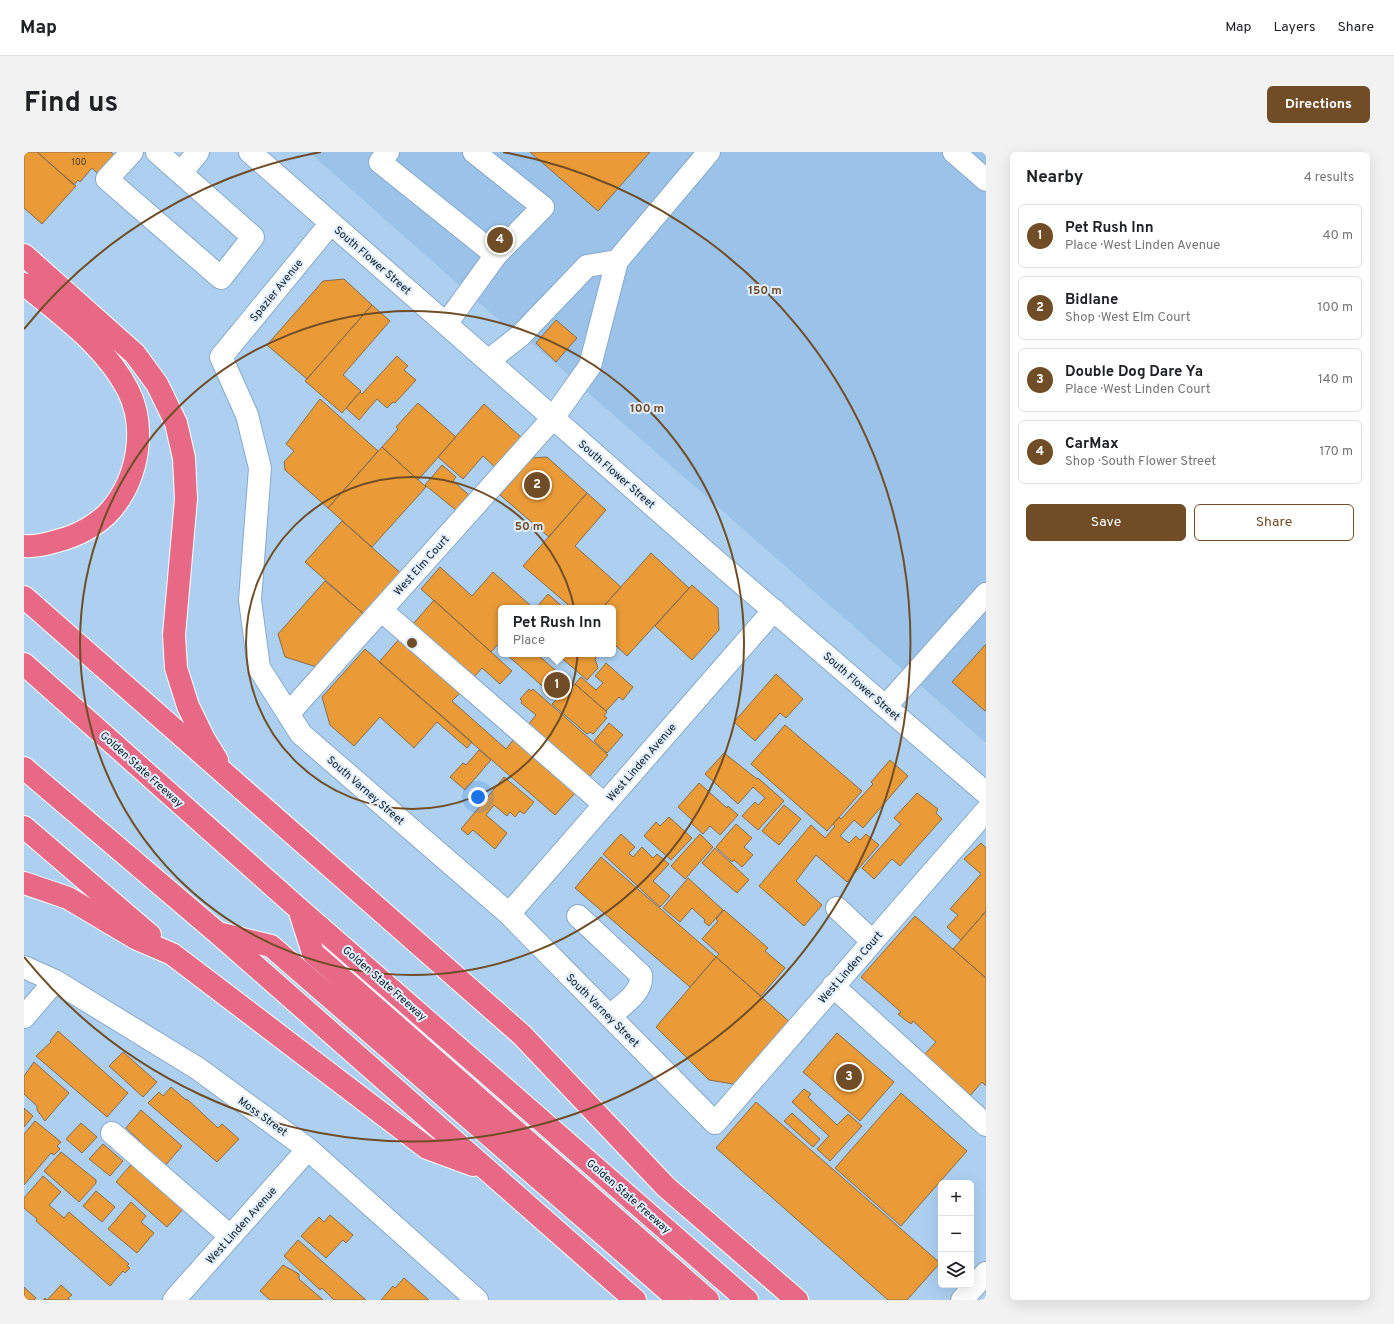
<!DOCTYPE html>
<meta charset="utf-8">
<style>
:root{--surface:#fff;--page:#f2f2f2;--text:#202124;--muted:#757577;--line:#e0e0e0;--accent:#704d26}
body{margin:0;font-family:Overpass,sans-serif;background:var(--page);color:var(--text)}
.controls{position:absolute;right:12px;bottom:12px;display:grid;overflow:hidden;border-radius:6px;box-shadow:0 4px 16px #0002}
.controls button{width:36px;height:36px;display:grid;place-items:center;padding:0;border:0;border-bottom:1px solid var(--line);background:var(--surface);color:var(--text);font:20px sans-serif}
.you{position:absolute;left:454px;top:645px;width:14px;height:14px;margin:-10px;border:3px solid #fff;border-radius:50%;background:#1a73e8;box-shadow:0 0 0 6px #1a73e833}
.badge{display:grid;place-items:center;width:26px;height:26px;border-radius:50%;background:var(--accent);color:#fff;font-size:13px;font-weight:700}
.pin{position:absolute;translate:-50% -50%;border:2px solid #fff;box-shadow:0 1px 4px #0006}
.popup{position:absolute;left:474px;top:453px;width:118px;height:52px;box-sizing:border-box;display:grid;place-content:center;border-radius:6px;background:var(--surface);filter:drop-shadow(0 1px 3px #0005);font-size:13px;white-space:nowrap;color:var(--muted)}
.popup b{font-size:15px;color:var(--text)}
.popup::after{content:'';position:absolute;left:50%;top:100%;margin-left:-8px;border:8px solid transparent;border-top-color:var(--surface)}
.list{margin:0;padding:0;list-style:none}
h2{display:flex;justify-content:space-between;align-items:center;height:52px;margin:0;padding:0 16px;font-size:17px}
h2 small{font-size:13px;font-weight:400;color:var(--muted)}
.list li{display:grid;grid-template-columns:26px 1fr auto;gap:12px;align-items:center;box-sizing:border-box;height:64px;margin:0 8px 8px;padding:0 8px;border:1px solid var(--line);border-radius:6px}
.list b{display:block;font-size:15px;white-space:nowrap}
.list p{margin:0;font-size:13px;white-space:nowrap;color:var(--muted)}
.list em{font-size:13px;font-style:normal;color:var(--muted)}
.actions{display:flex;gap:8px;padding:12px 16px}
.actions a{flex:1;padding:9px 0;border:1px solid var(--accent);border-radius:6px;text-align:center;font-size:14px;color:var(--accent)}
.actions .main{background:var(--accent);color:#fff}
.icon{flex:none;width:22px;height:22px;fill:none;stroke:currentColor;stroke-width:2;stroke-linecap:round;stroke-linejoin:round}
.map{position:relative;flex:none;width:962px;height:1148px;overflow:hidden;border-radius:6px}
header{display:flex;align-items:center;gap:24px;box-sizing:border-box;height:56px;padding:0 20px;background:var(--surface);border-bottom:1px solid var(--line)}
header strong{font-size:19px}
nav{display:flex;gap:22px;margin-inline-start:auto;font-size:14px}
.intro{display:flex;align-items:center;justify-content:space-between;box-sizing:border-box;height:96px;padding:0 24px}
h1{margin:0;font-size:28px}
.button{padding:10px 18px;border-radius:6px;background:var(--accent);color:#fff;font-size:14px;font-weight:700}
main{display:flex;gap:24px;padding:0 24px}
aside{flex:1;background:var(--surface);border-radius:6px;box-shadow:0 4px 16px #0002}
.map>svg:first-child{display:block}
</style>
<header>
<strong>Map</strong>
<nav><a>Map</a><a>Layers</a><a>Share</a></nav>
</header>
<div class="intro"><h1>Find us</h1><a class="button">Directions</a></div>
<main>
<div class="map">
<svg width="962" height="1148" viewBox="0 0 962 1148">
<rect width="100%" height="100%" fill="#add0f1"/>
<path fill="#9bc2e8" d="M285,0H962V591L492,177L486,178Z"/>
<path fill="#ea9b37" stroke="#896c4b" d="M0,0H13L52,34L18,72L0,56Z
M13,0H87L91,4L75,23L68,16L56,30L54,28L50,33Z
M506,0H626L574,59Z
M320,127L348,153L283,227L243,193L299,129Z
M348,153L366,169L319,223L337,239L318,261L281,229Z
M532,168L553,186L532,210L512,191Z
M373,204L384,214L380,218L392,228L371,251L369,250L363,256L353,247L335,268L322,256L336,240L338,242Z
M296,247L354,299L304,356L261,318L260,310L270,299L262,292Z
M394,251L432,285L394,328L358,295L374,277L372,275Z
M460,252L498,286L472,316L459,304L439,327L414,305Z
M358,295L402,335L348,395L304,356Z
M523,305L563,341L525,385L476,343L508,306Z
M418,313L432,325L429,329L446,344L433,359L401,333Z
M563,341L582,358L551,394L597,435L578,456H548L499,414Z
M318,369L379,423L342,464L281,410Z
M627,401L665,436L603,504L589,491V456H578Z
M416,415L448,444L469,420L507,454L506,456H477V489L467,500L397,437Z
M301,429L342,464L296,516L261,505L254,482Z
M668,433L694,456L695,478L668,508L631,474Z
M524,442L540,456H512Z
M410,448L488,519L476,532L458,516L449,526L389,472Z
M376,486L437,540L428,549L482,597L490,587L551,641L531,663L355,510Z
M962,492V558L961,559L928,530Z
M341,497L448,590L443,596L413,570L390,596L356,565L330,594L306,573L298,545Z
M482,502H513L549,534L551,532L583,560L580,564L583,566L569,582L566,580L563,582L528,552L533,547Z
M533,502H576L571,507L574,516L563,528Z
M582,511L609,535L599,548L595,545L582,559L551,532L557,525L572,538L579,531L571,524Z
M752,522L779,547L762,566L756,561L731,589L710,570Z
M505,537L507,539L509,537L584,603L565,625L504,573L512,563L497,551L498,549L496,547Z
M585,571L599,583L583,601L570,589Z
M761,573L838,639L803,679L727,612Z
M455,598L467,608L441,638L426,625L439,611L442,613Z
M700,601L733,627L734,626L760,649L734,678L718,664L731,650L734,653L741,646L729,635L714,652L681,622Z
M866,608L884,624L839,676L830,668L816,684L825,691L832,684L836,688L842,682L855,693L823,730L792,703L772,729L798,753L780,774L735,734L787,673L801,686L811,674L809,672L815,665L817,667L849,632L847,630Z
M480,625L510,650L500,662L496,659L491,665L486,660L483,664L470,653L462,663L483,681L471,697L449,678L444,683L437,677Z
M675,631L703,656L704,654L714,663L696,683L686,674L679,682L667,671L669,669L654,655Z
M893,641L914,657L912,661L918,667L876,714L868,707L850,727L838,716L877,672L870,666Z
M760,653L777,667L755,693L738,679Z
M645,665L668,686L647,708L620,684L632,670L636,674Z
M712,672L728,686L720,695L729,703L718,715L710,708L708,710L692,695Z
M597,682L611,695L605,701L609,705L618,695L629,706L633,702L645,712L629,729L646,744L636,755L579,702Z
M676,682L689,695L661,727L647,714Z
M957,691L962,696V759L937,788L923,775L934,763L926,757L957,722L940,707Z
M691,696L725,728L713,741L678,711Z
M577,705L692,805L666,835L551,736Z
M664,726L699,758L685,774L680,770L681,768L668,756L656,770L639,756Z
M700,758L744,796L741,799L761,816L737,844L692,805L695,802L678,787L694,769L692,767Z
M962,759V826L929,797Z
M891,764L962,826V934L958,930L945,945L899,904L912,890L889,869L887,872L880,867L874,862L877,860L837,825Z
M692,805L768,872L715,933L685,928L632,875Z
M34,879L104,941L83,965L12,904L27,890L26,889Z
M813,881L870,930L836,969L779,920Z
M99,900L133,930L119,945L85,914Z
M10,910L45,941L21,969L13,958V954L0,942V924Z
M147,935L162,948L163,947L194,976L198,972L215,987L193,1010L124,951L135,940L139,944Z
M780,937L787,942L784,945L813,973L824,962L838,974L806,1009L793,997L805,984L768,950Z
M877,941L943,999L877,1074L811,1016Z
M732,950L916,1111L883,1148H864L692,996Z
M0,956L9,964L0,975Z
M117,958L158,994L140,1015L114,992L116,989L102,976Z
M768,961L796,987L789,995L760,969Z
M11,969L37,990L33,994L36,997L30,1003L27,1001L0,1033V982Z
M57,971L73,985L58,1001L42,987Z
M79,992L99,1009L86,1024L65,1007Z
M37,1000L72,1028V1031L55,1050L20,1019Z
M111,1008L160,1056L143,1075L92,1030Z
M19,1024L37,1040L25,1053L40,1066L45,1060L105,1112L103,1114L106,1116L101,1121L99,1119L86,1134L12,1069L13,1067L0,1056V1046Z
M72,1039L91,1055L78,1070L59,1054Z
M107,1050L122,1064L117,1070L130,1081L113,1101L84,1077Z
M306,1063L329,1083L322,1091L319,1088L302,1106L277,1084L295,1065L300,1070Z
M274,1088L342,1148H310L298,1136L296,1138L260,1104Z
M259,1113L275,1122V1127L299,1148H246L236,1139Z
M380,1126L405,1148H357L369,1134L371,1136Z
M37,1133L48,1143L44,1146L46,1148H19L21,1146L23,1148Z
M0,1135L12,1146L10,1148H0Z"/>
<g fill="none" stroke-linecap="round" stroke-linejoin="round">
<g stroke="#88a9ca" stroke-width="24">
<path id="minor" d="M108,0L83,27L197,126L229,85L133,0
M226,0L699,415L962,641
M364,0L356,10L472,103
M930,0L962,28
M157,21L174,0
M307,71L197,205L223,263L236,316L226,448L235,516L277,582L485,762L691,971L962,659
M422,172L472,103L519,55L450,0
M464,209L497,183L563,114L593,109
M357,458L580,652
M862,554L962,442
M265,561L529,266L566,214L593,109L685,0
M813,756L848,789
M485,762L750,458
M554,764L617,823C619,841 598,853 586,864
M0,815L31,829L173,916L284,997L453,1148
M809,834L962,973
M0,865L31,829
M88,981L206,1084
M150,1148L284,997
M938,1148L962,1121"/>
</g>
<g stroke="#fff" stroke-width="24">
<path id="highway" d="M0,103L111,202L133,232L152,271L160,306L162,347L150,483L152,516L164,554L180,587L193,608
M0,132C37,163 81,193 104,238C123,276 114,326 87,358C74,373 53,384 33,389C23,392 11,395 0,394
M0,445L498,883L642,1035L773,1148
M0,512L275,757L723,1148
M0,616L195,782L611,1148
M0,675L126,783
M0,731L44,746L113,787L148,802L403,996L449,1013
M275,757L289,801L684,1148
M198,782L247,794L655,1148"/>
</g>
<use href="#minor" stroke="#fff" stroke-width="22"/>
<use href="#highway" stroke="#e86986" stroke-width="22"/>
</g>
<g fill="none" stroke="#704d26" stroke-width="2">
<circle cx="388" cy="491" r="166"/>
<circle cx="388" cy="491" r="332"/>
<path d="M0 177A499 499 0 0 1 297 0M479 0A499 499 0 1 1 0 805"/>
</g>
<g text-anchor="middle" stroke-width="4" stroke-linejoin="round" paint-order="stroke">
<g font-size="9" fill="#443a2a">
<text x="55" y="13">100</text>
</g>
<g font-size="11" fill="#0d1a26" stroke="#e0eefc">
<text transform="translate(349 108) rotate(41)" y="4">South Flower Street</text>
<text transform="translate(252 138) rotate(-51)" y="4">Spazier Avenue</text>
<text transform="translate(593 322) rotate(41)" y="4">South Flower Street</text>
<text transform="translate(397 413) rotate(-48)" y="4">West Elm Court</text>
<text transform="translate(838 534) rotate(41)" y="4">South Flower Street</text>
<text transform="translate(617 610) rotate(-49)" y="4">West Linden Avenue</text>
<text transform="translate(118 617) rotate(42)" y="4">Golden State Freeway</text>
<text transform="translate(342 638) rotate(41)" y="4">South Varney Street</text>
<text transform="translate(826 815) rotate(-49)" y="4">West Linden Court</text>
<text transform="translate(361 831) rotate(41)" y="4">Golden State Freeway</text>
<text transform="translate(579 858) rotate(45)" y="4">South Varney Street</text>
<text transform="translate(239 964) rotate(36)" y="4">Moss Street</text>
<text transform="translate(605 1044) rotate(41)" y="4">Golden State Freeway</text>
<text transform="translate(217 1073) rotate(-48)" y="4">West Linden Avenue</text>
</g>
</g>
<circle cx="388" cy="491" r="6" fill="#704d26" stroke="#e0eefc" stroke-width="2"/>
<g font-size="12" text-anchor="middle" font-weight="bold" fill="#704d26" stroke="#e0eefc" stroke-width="4" stroke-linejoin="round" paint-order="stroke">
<text x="741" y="142">150 m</text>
<text x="623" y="260">100 m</text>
<text x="505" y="378">50 m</text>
</g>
</svg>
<div class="controls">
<button>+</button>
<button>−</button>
<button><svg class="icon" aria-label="layers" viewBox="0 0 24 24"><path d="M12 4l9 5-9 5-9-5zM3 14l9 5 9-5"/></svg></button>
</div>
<div class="you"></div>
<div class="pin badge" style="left:533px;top:533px">1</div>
<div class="popup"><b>Pet Rush Inn</b>Place</div>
<div class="pin badge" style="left:513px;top:333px">2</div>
<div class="pin badge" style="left:825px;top:925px">3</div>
<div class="pin badge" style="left:476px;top:88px">4</div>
</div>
<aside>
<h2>Nearby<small>4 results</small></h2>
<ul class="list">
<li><span class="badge">1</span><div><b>Pet Rush Inn</b><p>Place · West Linden Avenue</p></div><em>40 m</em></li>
<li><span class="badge">2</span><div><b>Bidlane</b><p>Shop · West Elm Court</p></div><em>100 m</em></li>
<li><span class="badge">3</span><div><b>Double Dog Dare Ya</b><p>Place · West Linden Court</p></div><em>140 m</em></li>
<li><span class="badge">4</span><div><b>CarMax</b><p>Shop · South Flower Street</p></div><em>170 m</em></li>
</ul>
<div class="actions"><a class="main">Save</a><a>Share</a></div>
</aside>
</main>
